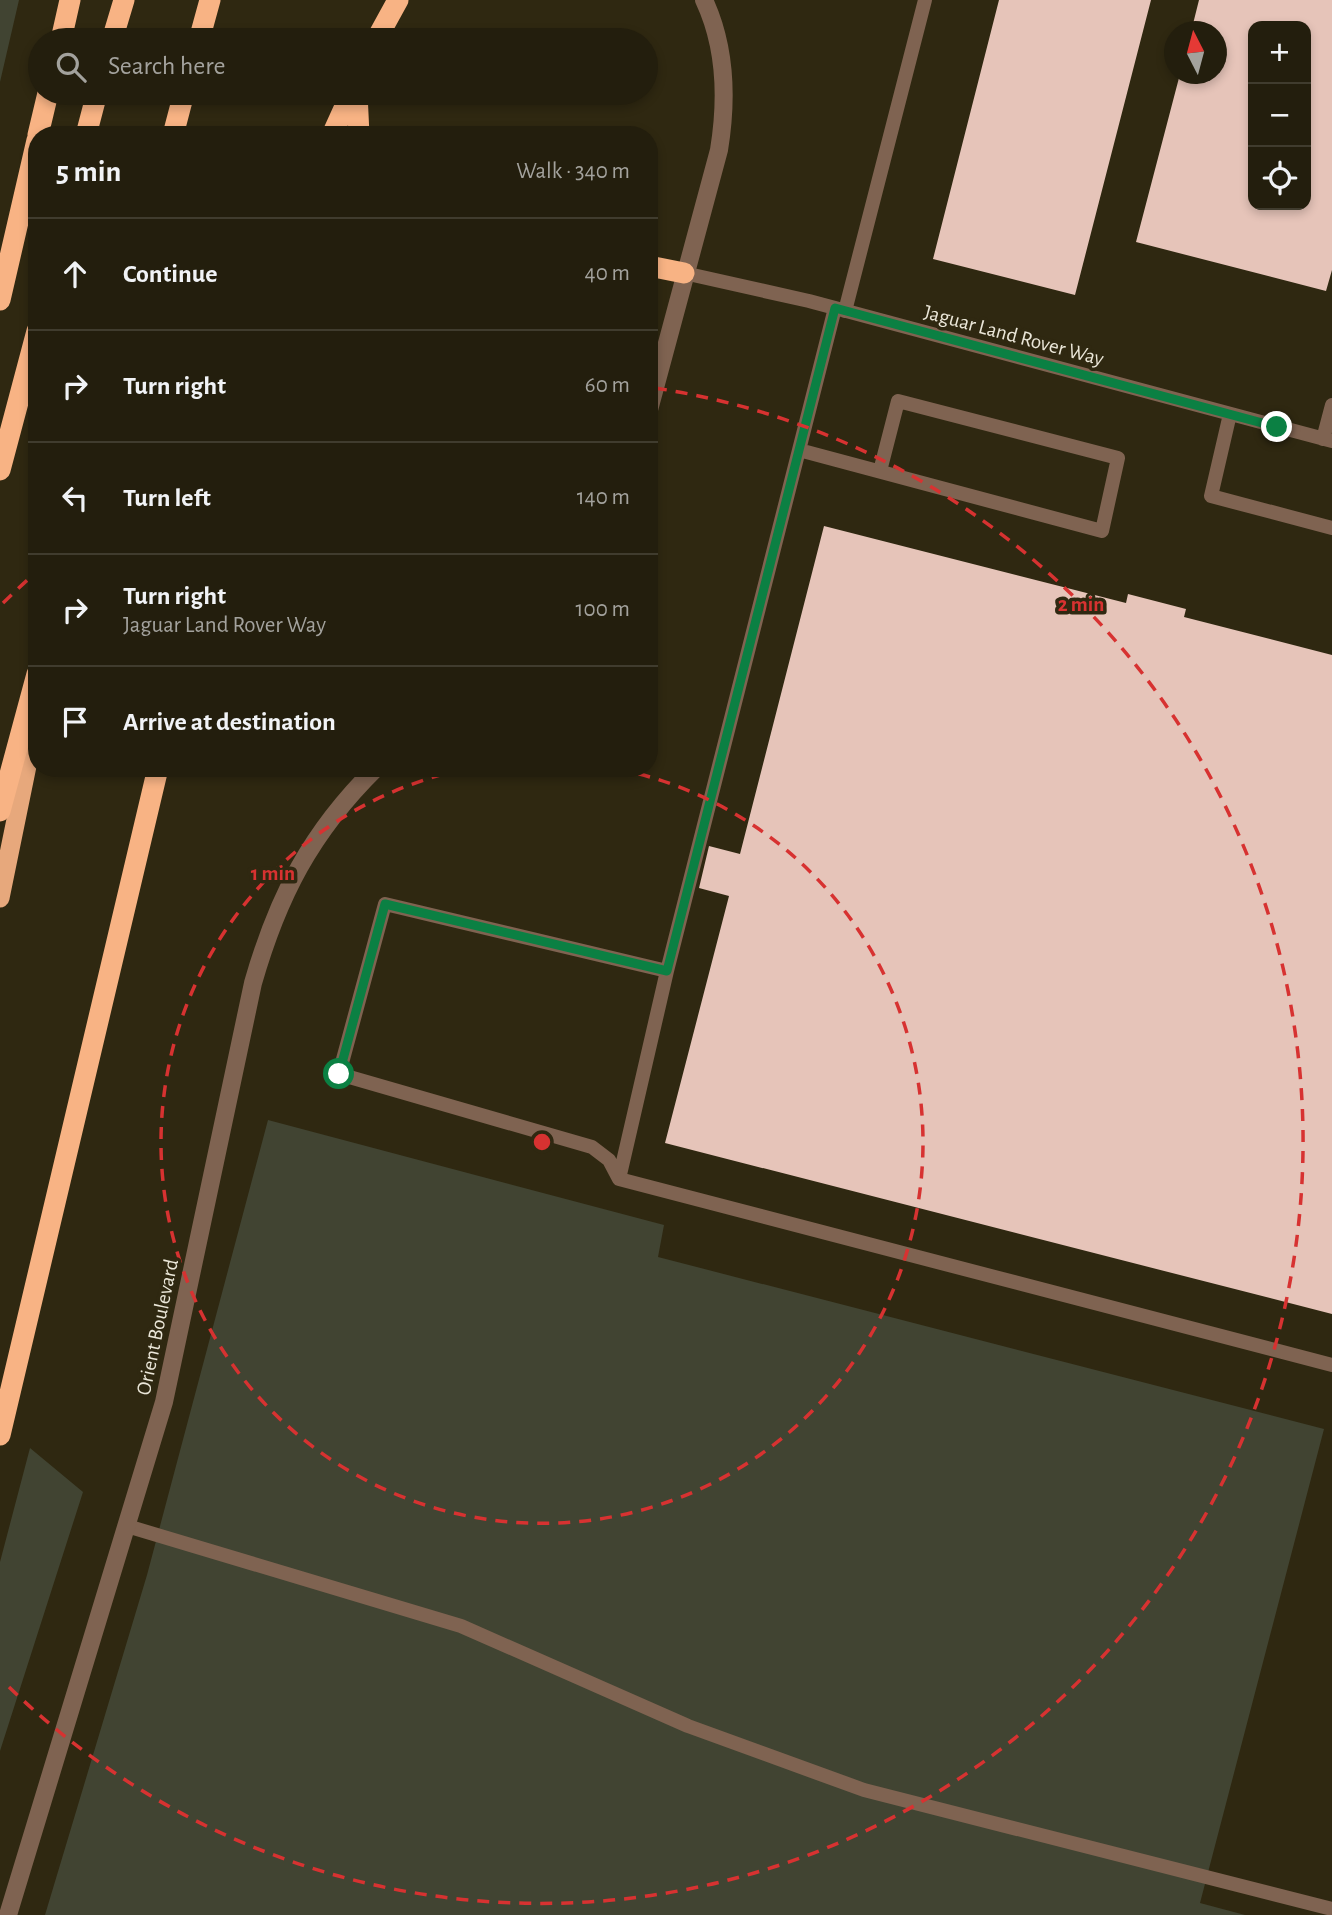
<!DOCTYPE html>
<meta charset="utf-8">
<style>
:root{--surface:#231e0d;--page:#2f2b1b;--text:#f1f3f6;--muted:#a3a29d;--line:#403c2e}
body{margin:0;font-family:"Alegreya Sans",sans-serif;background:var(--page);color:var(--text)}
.controls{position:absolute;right:21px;top:21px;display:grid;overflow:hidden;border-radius:14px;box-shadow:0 4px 10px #0003}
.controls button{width:63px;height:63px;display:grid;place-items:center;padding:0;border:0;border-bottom:2px solid var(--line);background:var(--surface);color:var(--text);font:35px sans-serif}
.compass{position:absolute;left:1164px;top:21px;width:63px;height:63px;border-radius:50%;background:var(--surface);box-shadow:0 4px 10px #0003;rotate:354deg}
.stop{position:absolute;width:21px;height:21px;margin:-16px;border:5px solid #0b8043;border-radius:50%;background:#fff}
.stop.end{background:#0b8043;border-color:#fff;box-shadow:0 2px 7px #0008}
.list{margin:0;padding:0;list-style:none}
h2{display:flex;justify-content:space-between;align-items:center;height:91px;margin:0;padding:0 28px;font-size:30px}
h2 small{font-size:23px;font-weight:400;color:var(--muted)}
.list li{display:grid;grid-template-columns:46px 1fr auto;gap:21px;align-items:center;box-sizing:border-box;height:112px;padding:0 28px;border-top:2px solid var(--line)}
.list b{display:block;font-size:26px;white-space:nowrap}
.list p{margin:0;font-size:23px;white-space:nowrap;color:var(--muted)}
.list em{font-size:23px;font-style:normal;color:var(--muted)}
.icon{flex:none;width:38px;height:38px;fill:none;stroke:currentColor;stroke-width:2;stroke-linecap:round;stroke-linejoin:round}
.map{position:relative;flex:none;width:1332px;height:1915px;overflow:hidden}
.search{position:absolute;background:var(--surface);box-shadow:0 4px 10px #0003;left:28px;top:28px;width:630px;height:77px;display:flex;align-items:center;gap:18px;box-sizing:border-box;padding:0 24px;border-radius:38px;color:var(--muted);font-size:26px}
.panel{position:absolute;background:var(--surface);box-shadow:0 4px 10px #0003;left:28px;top:126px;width:630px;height:651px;border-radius:28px}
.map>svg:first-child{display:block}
</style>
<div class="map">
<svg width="1332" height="1915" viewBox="0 0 1332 1915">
<rect width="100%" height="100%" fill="#2f2811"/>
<path fill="#414432" d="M0,0H19L0,82Z
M268,1120L664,1225L658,1257L1324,1429L1200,1903L1245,1915H45L147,1575Z
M30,1448L83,1492L0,1751V1562Z"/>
<path fill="#e6c4b9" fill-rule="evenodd" d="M999,0H1151L1075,295L933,259Z
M1199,0H1332V270L1326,291L1136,242L1180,74H1216V32H1191ZM1253,26H1306V205H1253Z
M824,526L1126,603L1128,594L1186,609L1184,617L1332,655V1314L665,1143L729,896L699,888L709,846L740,854Z"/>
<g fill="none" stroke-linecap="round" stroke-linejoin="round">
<path stroke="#7f6351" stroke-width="14" d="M684,273L809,301L1332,441
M845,311L925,0
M1230,414L1211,496L1332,528
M1323,439L1332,405
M799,450L1102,531L1118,458L898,401L880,471
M667,971L385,904L339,1074L592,1147L609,1160L619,1179L1332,1365
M619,1179L667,971L835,308
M127,1526L461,1626L688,1726L864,1790L1332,1909"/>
<path stroke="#7f6351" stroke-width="18" d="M649,410L719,150C727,101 726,47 704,0
M8,1915L164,1402L253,983C278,896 311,832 376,768"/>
<path stroke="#e7a87c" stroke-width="19" d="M0,898L37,717"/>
<path stroke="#f8b384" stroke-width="21" d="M61,40L70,0
M112,40L124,0
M199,40L210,0
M376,40L398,0
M357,93L359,135
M38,135L48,93
M86,135L97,93
M173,135L184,93
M332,135L351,93
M649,266L684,273
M0,300L37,140
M0,470L37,331
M0,811L37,674
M0,1435L158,768"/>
</g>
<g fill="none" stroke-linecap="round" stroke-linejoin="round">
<path stroke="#0b8043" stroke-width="9" d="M339,1074L385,904L667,971L835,308L1277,427"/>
</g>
<g fill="none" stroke="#d73231" stroke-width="3.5" stroke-dasharray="12 9">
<path d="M618 769A381 381 0 1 1 466 769"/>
<path d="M3 603A762 762 0 0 1 32 576M655 388A762 762 0 1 1 3 1681"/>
</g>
<g text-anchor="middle" stroke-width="7" stroke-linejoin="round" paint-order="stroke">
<g font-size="21" fill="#ebe7d9" stroke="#2f2811">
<text transform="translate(1014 335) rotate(15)" y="7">Jaguar Land Rover Way</text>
<text transform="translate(157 1327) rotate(-78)" y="7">Orient Boulevard</text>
</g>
</g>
<circle cx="542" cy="1142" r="10" fill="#d73231" stroke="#2f2811" stroke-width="3.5"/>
<g font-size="21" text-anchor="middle" font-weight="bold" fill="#d73231" stroke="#2f2811" stroke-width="7" stroke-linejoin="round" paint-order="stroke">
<text x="1081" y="611">2 min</text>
<text x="273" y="880">1 min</text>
</g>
</svg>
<div class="controls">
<button>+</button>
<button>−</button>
<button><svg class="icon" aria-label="locate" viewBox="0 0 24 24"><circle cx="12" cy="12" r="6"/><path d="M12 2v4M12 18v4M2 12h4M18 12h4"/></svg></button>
</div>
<svg class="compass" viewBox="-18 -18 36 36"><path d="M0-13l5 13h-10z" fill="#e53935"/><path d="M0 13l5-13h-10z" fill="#a3a29d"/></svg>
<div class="stop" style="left:339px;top:1074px"></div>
<div class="stop end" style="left:1277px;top:427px"></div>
<div class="search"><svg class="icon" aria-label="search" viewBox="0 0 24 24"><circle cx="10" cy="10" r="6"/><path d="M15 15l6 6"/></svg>Search here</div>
<section class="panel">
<h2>5 min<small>Walk · 340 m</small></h2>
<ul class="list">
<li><svg class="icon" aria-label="ahead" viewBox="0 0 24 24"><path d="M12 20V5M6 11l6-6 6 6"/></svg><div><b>Continue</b></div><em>40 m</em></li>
<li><svg class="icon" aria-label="right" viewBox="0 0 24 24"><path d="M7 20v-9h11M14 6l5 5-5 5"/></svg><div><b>Turn right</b></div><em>60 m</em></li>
<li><svg class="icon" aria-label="left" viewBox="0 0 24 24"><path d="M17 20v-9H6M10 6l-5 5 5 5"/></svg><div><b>Turn left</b></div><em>140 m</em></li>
<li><svg class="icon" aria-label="right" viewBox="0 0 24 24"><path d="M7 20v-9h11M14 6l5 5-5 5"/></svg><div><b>Turn right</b><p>Jaguar Land Rover Way</p></div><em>100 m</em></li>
<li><svg class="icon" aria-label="arrive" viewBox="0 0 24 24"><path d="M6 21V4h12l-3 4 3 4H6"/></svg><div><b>Arrive at destination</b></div></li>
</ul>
</section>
</div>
